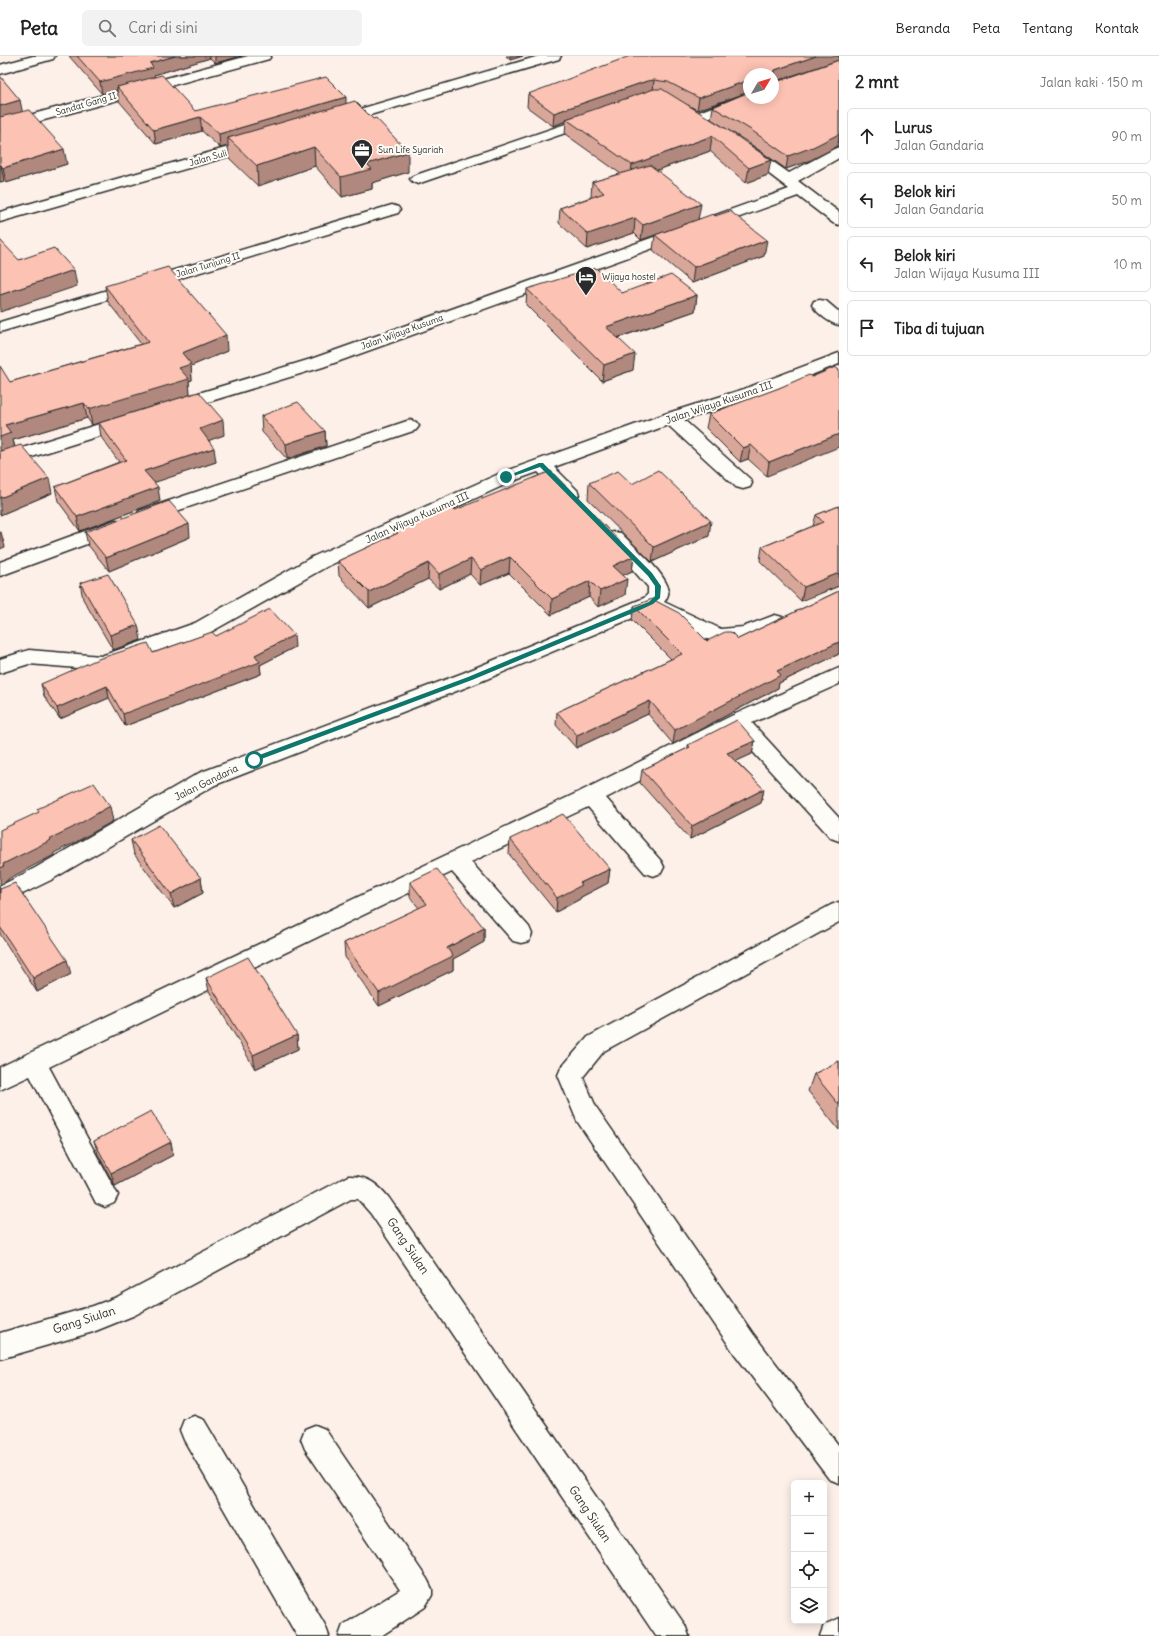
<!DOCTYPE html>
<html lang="id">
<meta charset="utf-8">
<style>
:root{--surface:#fff;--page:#f2f2f2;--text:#222;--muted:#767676;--line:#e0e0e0}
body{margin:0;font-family:Delius,sans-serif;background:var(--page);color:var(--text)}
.controls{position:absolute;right:12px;bottom:12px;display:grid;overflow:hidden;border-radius:6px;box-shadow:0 2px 10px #0003}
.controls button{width:36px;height:36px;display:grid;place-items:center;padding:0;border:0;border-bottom:1px solid var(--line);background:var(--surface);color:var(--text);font:20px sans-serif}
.compass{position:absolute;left:743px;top:12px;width:36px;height:36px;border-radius:50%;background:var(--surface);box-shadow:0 2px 10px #0003;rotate:52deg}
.stop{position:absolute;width:12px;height:12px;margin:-9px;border:3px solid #0f766e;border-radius:50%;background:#fff}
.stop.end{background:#0f766e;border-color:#fff;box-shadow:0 1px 4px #0008}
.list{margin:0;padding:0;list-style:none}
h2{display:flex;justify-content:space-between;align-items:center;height:52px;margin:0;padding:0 16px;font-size:17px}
h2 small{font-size:13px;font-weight:400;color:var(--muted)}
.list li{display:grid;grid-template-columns:26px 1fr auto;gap:12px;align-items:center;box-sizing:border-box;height:56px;margin:0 8px 8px;padding:0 8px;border:1px solid var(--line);border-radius:6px}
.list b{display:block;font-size:15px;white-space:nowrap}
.list p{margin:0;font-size:13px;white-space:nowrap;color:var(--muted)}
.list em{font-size:13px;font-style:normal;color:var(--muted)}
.icon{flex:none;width:22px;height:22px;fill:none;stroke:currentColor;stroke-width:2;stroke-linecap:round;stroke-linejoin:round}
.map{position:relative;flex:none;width:839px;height:1580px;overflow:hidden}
header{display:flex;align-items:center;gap:24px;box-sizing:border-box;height:56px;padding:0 20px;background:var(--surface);border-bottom:1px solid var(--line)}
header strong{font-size:19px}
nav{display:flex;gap:22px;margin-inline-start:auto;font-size:14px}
.search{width:280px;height:36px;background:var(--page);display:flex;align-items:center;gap:10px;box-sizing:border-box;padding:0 14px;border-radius:6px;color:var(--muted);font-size:15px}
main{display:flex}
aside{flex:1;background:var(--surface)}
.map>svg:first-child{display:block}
</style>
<header>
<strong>Peta</strong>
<div class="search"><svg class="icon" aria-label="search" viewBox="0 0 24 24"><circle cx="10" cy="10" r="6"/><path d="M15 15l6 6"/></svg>Cari di sini</div>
<nav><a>Beranda</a><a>Peta</a><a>Tentang</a><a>Kontak</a></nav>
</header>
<main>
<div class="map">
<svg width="839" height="1580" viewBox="0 0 839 1580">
<rect width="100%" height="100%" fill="#fdf0e9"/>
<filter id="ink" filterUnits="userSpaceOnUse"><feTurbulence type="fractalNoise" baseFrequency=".025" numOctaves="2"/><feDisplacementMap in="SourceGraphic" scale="8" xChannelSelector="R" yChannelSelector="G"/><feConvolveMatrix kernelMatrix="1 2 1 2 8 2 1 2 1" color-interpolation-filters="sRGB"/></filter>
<g filter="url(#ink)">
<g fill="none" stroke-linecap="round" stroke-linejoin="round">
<g stroke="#2b2b2b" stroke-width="3">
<path id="minor" d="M33,0H55L53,3L0,18V9Z
M248,0H271L269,3L0,76V67Z
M749,37V42H756L754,44L701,65L696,66L691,65L689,62L691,59Z
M595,58L600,59L602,62L600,65L423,126L418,128L413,126L410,123L413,120Z
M745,88L750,90L789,117L834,93L839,91V102L798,125L839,156V169L833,167L798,140L323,311L175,356L169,354L166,350L169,346L311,303L789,133L740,96L737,93L740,90Z
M392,149L398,151L400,154L398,157L0,276V266Z
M820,244L826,245L839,256V269C829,267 817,257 812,249L814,245Z
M839,297V308L756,341L684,364L750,423L752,427L750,431L743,433L736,431L668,369L554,411L577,434L579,438L577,442L570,444L563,442L538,416L513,425L326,511L209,577L102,614L29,608L0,617V603L29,594L101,600L195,567L312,501L501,417L665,358L744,333Z
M128,359L134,361L137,365L134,369L0,411V399Z
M410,364L416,366L419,370L416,374L153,463L146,465L139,463L137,459L139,455Z
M115,464L122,465L124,470L122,475L0,520V506Z
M614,476L621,477C634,491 659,511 667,529C670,535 668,541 664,546L721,573L743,571L775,559L782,561L785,566C780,574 770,576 761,580C716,597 693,577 654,557L652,554L477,627L215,729L51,824L0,849V830L35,812L199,717L463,617L644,542L648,538V531L605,482L607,477Z
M839,612V628L752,667L839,762V785L831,782L735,676L606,742L661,805L664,811L661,817L653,820L645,817L588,751L471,806L529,871L532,878L529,885L521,887L513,885L452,816L49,1011L118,1139L114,1147L105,1151L96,1147L30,1020L0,1034V1011L583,734L731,660Z
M839,846V866L604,995L583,1021L596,1051L754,1279L839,1390V1427L829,1423L734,1297L577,1065L558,1019L561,1012L588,981L831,849Z
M348,1120C366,1119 378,1128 389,1142L685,1569L689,1580H656L371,1158L358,1143H351L135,1259L93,1276L0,1303V1277L93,1250L117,1241Z
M194,1360L204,1364L325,1569L329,1580H297L184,1384L180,1374L184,1364Z
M315,1369L325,1373L427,1523L432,1533V1539L425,1551L381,1580H339L343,1569L400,1534L305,1393L301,1383L305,1373Z
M839,1562V1580H820L824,1569Z"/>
</g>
<g stroke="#2b2b2b" stroke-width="3">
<path id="major" d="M539,0H561L559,3L343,67L338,68L333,67L331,64L333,61Z
M257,83L262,85L265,88L262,91L0,166V156Z"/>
</g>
<use href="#minor" fill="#fdfcf7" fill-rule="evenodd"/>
<use href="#major" fill="#fdfcf7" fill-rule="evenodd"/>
</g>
<path fill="#d9a79a" stroke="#2b2b2b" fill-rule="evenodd" d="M69,0H242L215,7L210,2L154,19L155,21L195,55L346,47L408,116L372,127V133L342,141L315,110L258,130L229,102L228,90L220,92L202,75L156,88L119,45L117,34L102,38Z
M506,0H523L510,4Z
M839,0V90H838L811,104L786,113L749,87L711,63L713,51L749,36L697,54L688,49L768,119L746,127L710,95L658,114L699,163L764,200L692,227L653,194L655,179L641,184L634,177L587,193L559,167L560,152L591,141L592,126L621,118L565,78L566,65L553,70L527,51L528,38ZM839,4L776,26H775ZM749,18L773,42H749Z
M0,20L22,55L67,108L6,127L4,125L0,126Z
M105,230L227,295L191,310L192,324L189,325L190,339L224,379L209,384L216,406L154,426L160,445L80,475L58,445L55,431L119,406L101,381L99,367L92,369L87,362L13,384L15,391L52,437L0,459L10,326L141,288L108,246Z
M527,233L622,237L697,239L695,255L618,282L633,314L602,325L526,249Z
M812,321L767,420L748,403L740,406L706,372L709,358Z
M261,360L325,375L326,390L287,403L262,376Z
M589,427L632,428L709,480L652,506L588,443Z
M839,450V530L801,545L760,505L762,491L813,470L816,459Z
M394,474L634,500L632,515L623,519L625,539L598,551L589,541L551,559L509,517L480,529L470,518L439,533L428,523L369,552L339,520L338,505L394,479Z
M85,476L190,481L109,515L88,489Z
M80,527L141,584L113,594L83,543Z
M839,535V598L779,627L778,632L673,688L648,658L576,692L556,669L557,656L671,603L632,564L634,550L707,585L738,583Z
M216,580L295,591L260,609L261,618L125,670L109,642L60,663L44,640L41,628Z
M755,685L752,698L736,705L764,733L761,747L690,783L640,727L642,714L688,692V689Z
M510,783L610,813L608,827L581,841L580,843L556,856L509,798Z
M131,784L201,822L203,837L174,852L134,798Z
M410,826L484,872V886L453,903V914L379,950L345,901L344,887L419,852L410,841Z
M0,833L71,918L37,936L0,878Z
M206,922L297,979L298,993L255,1013L209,935Z
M839,1005V1074L808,1035L814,1018Z
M94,1085L171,1086L173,1099L115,1130L98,1098Z"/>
<path fill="#b0887d" stroke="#2b2b2b" d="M175,0H210V2L154,19L155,24L117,31V34L102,38L100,26L150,7Z
M215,0H242L215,7Z
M510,0H523L510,4Z
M816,0H839V4L773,26L775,14Z
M654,24L653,36L566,63V65L553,70L554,57L647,25Z
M749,24V36L697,54L699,42Z
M346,41V55L228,82V90L220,92L219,78Z
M20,44L23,59L0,66V50Z
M200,61L202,75L156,88L154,74Z
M839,78L838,90L811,104L786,113L788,100Z
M712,80L710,95L630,124L632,109Z
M314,91L315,110L258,130L257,110Z
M64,93L67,108L6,127L3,112Z
M408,96V116L372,127V133L342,141L341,121L367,108Z
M771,104L768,119L746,127L749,112Z
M0,109H1L4,125L0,126Z
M701,148L698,164L641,184L643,169Z
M635,162L634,177L587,193L588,178Z
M767,184L764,200L692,227L694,211Z
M74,214L77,230L0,256V239Z
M697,239L695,255L605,286L606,271Z
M226,279L227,295L191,310L192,324L189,325L190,339L92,369L89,353L179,312L182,297Z
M635,298L633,314L602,325L604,309Z
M84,347L87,362L13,384L15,393L0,398V381L5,369Z
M223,364L224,379L202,387L200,373Z
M325,375L326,390L287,403L286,388Z
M839,378V391L767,420L769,406Z
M751,389L748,403L740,406L743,392Z
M214,392L216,406L147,429L144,415Z
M49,422L52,437L0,459V442Z
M158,431L160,445L80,475L77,461Z
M711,465L709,480L652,506L654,491Z
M189,468L190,481L109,515L106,502Z
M0,476H1L5,491L0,493Z
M634,500L632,515L611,525L613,510Z
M510,501L509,517L480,529L481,514Z
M471,503L470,518L439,533V518Z
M429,507L428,523L369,552V536Z
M839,517V530L801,545L804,531Z
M627,523L625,539L598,551L600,535Z
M590,525L589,541L551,559L552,543Z
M138,569L141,584L113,594L110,579Z
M294,579L295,591L260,609L261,618L125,670L123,658L255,599Z
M839,586V598L779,627L778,632L673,688L675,674L777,615Z
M107,630L109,642L60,663L57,652Z
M650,645L648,658L576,692L577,679Z
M755,685L752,698L724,711L727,697Z
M764,733L761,747L690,783L692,770Z
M110,750L113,765L76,786L54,797V799L8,823V824L0,829V812L3,808Z
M610,813L608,827L581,841L580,843L556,856L557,842L580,827Z
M201,822L203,837L174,852L171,838Z
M484,872V886L453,903V914L379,950V937L447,892Z
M67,904L71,918L37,936L33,922Z
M297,979L298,993L255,1013L253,999Z
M171,1086L173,1099L115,1130L111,1117Z"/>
<path fill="#fcc2b3" stroke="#2b2b2b" d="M77,0H175L150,7L153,12L100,26Z
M630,0H816L775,14L774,25L776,26L839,4V78L813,91L788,100L751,74L713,51L749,36V42H773V18H749V24L699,42L668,26L654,24L647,25L554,57L528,38Z
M162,19L195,55L326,21L346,41L219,78L200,61L154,74L117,31Z
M0,20L20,44L0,50Z
M654,33H662L728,74L771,104L749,112L712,80L632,109L566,63Z
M355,45L373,63L376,62L408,96L367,108L372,113L341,121L314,91L257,110L228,82Z
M29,54L64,93L3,112L1,109H0V61Z
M650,109L701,148L643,169L635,162L588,178L560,152L604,137L592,126Z
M730,155L767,184L694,211L655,179L713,158L715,160Z
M0,184L19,204L54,192L74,214L0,239Z
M168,211L226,279L182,297L191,308L179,312L189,323L89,353L84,347L5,369L11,377L0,381V310L10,326L149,286L105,230Z
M596,212L622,237L671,219L697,239L606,271L635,298L604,309L527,233Z
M835,311L839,314V378L769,406L751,389L743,392L709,358L779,332L809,319L812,321Z
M199,336L223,364L200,373L214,392L144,415L158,431L77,461L55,431L126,404L99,367Z
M298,346L325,375L286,388L261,360Z
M21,389L49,422L0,442V395Z
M658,414L711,465L654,491L589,427L618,415L632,428Z
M551,415L634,500L613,510L627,523L600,535L590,525L552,543L510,501L481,514L471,503L439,518L429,507L369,536L338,505L398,477L394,474L449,448L455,454Z
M169,445L189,468L106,502L85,476Z
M839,450V517L804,531L762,491L823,466L816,459Z
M108,518L138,569L110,579L80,527Z
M839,535V586L777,615L781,619L675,674L650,645L577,679L557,656L682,598L634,550L652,543L679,557L707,585L725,576H731L738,583Z
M270,553L294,579L255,599L260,606L123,658L107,630L57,652L41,628L98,603L148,587L153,597L212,576L216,580Z
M737,664L755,685L727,697L764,733L692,770L642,714L690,691L688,689Z
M94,727L110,750L72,772L49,783L51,784L3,808L4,810L0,812V774L39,756L37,753Z
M563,758L610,813L580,827L582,829L557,842L510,783Z
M159,769L201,822L171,838L131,784Z
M437,813L484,872L447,892L453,900L379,937L344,887L427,848L410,826Z
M15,827L67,904L33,922L0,871V833Z
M248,901L297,979L253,999L206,922Z
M839,1005V1049L814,1018Z
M151,1055L171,1086L111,1117L94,1085Z"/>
</g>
<path fill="#0f766e" d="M539,407H543L652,517L661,530L660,542L653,548L640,554L472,624L256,705H251V702L468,621L636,551L649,546L655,540V530L648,520L540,411L508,422L504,421Z"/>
<defs>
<g id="office-pin" transform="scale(1.15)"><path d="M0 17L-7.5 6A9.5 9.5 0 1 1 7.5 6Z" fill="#2b2b2b" stroke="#fdfcf7"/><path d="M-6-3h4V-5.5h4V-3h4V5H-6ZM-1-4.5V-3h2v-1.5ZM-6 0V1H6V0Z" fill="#fff"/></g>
<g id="hotel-pin" transform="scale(1.15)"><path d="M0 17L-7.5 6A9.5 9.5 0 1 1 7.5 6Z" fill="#2b2b2b" stroke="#fdfcf7"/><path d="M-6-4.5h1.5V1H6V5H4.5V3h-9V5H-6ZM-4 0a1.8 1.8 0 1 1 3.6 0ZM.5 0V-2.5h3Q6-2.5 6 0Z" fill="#fff"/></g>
</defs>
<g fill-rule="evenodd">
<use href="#office-pin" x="362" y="94"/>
<use href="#hotel-pin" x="586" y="221"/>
</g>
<g text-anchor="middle" stroke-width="4" stroke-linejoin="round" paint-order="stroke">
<g font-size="9" fill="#2b2b2b" stroke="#fdfcf7">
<text transform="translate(86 48) rotate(-16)" y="3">Sandat Gang II</text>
<text transform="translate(208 102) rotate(-16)" y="3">Jalan Suli</text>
<text transform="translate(208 209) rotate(-17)" y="3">Jalan Tunjung II</text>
<text transform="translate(402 276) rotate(-20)" y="3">Jalan Wijaya Kusuma</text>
</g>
<g font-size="9" fill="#2b2b2b" stroke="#fdfcf7" text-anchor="start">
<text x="378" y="97">Sun Life Syariah</text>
<text x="602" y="224">Wijaya hostel</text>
</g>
<g font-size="10" fill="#2b2b2b" stroke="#fdfcf7">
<text transform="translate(719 346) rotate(-19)" y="4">Jalan Wijaya Kusuma III</text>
<text transform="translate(417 461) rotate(-24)" y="4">Jalan Wijaya Kusuma III</text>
<text transform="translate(206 726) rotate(-26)" y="4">Jalan Gandaria</text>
</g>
<g font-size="12" fill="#2b2b2b" stroke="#fdfcf7">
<text transform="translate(408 1190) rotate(56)" y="4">Gang Siulan</text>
<text transform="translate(84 1264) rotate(-18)" y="4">Gang Siulan</text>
<text transform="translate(590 1458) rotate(56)" y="4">Gang Siulan</text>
</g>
</g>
</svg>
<div class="controls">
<button>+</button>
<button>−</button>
<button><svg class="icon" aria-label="locate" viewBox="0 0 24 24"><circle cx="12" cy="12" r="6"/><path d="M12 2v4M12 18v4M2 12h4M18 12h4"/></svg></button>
<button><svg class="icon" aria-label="layers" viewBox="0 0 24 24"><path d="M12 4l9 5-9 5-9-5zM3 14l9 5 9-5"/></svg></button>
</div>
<svg class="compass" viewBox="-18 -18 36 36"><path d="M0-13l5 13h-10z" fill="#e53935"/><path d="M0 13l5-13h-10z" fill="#767676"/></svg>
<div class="stop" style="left:254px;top:704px"></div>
<div class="stop end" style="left:506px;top:421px"></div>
</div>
<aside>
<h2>2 mnt<small>Jalan kaki · 150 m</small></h2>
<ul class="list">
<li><svg class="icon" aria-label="ahead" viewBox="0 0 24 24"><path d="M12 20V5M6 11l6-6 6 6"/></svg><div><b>Lurus</b><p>Jalan Gandaria</p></div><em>90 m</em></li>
<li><svg class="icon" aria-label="left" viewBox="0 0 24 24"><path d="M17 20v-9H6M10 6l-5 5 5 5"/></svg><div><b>Belok kiri</b><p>Jalan Gandaria</p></div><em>50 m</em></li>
<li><svg class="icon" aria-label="left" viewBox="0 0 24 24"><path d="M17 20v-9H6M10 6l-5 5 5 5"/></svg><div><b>Belok kiri</b><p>Jalan Wijaya Kusuma III</p></div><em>10 m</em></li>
<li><svg class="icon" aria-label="arrive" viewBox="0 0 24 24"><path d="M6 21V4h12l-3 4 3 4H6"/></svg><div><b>Tiba di tujuan</b></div></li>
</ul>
</aside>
</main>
